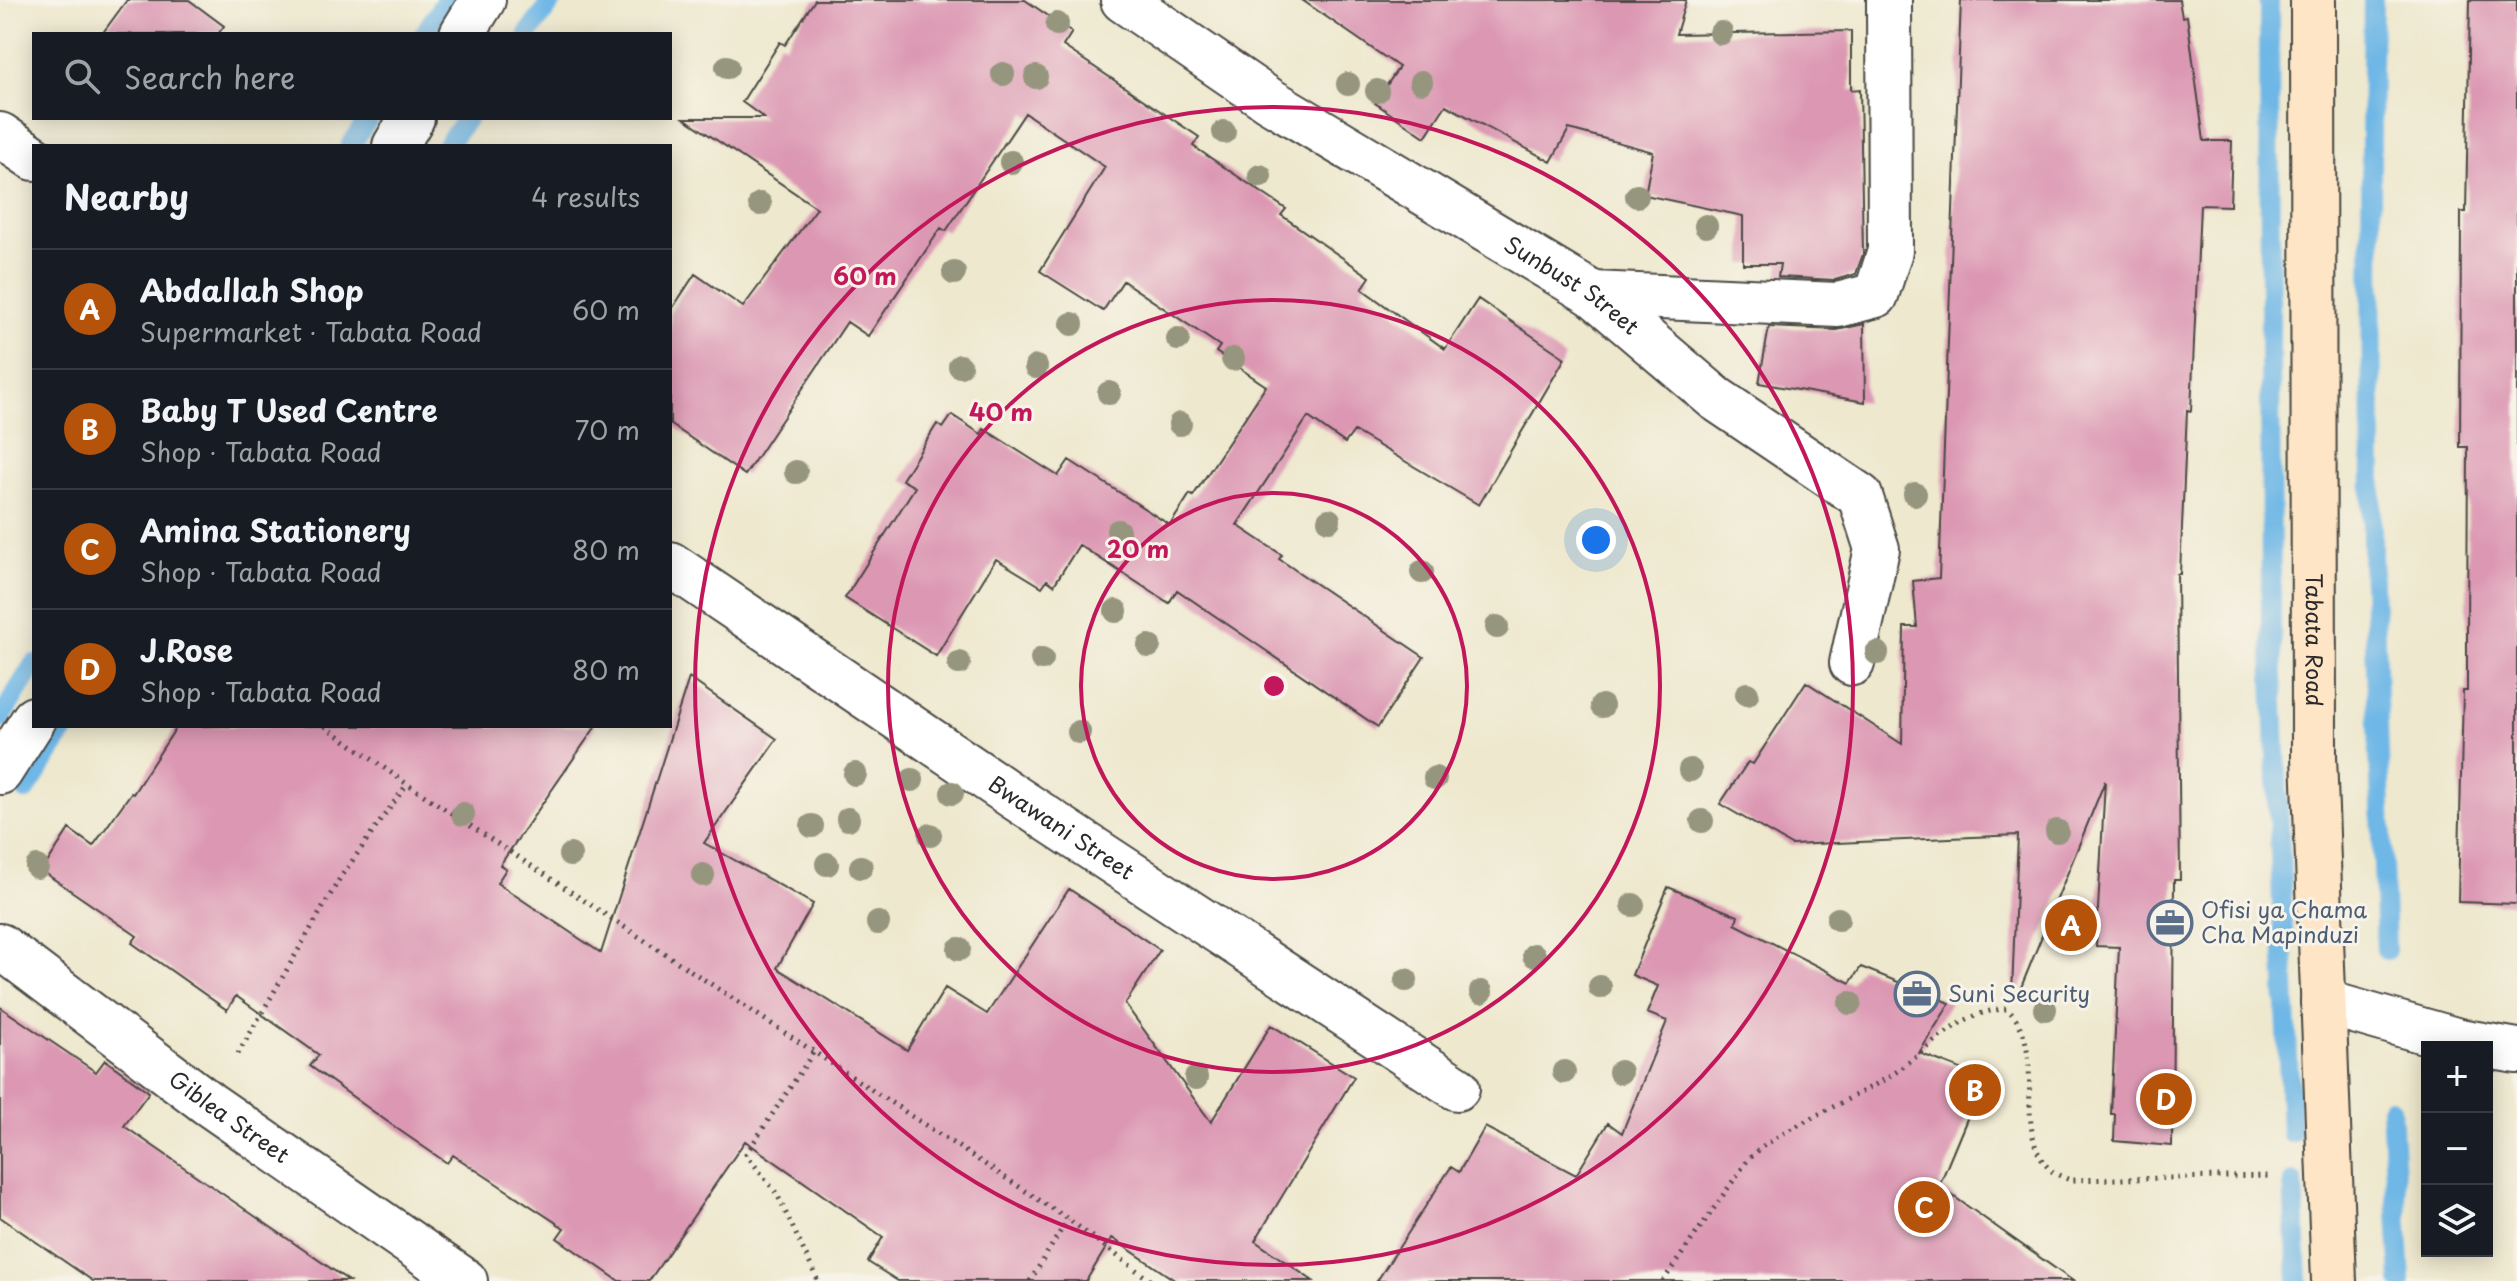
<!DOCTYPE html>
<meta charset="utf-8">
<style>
:root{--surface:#171b24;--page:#242831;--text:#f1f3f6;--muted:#9ea1a6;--line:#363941;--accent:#b45309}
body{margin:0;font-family:"Playpen Sans",sans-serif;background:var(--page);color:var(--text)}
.controls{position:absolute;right:24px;bottom:24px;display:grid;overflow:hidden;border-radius:0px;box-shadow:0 4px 20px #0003}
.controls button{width:72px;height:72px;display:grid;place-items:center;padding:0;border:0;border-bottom:2px solid var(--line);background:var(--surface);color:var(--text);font:40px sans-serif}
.you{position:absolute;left:1596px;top:540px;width:28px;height:28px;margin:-20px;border:6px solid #fff;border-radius:50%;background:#1a73e8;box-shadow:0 0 0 12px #1a73e833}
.badge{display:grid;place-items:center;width:52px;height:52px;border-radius:50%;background:var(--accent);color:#fff;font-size:26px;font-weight:700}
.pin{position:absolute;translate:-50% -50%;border:4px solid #fff;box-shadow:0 2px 8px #0006}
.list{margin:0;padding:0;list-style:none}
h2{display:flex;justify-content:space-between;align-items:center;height:104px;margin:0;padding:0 32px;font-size:34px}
h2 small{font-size:26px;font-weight:400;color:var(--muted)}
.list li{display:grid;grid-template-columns:52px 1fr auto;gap:24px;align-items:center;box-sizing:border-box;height:120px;padding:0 32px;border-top:2px solid var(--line)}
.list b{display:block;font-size:30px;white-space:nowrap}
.list p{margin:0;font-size:26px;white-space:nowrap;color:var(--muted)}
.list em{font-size:26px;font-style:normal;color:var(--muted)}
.icon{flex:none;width:44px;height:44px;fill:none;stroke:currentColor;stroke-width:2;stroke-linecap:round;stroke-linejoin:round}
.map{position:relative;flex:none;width:2517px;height:1281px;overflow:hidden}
.search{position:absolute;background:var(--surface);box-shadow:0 4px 20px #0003;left:32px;top:32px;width:640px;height:88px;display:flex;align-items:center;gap:20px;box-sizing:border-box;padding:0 28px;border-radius:0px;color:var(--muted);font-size:30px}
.panel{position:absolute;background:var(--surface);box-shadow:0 4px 20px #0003;left:32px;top:144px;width:640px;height:584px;border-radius:0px}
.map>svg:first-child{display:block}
</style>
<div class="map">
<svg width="2517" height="1281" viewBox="0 0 2517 1281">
<rect width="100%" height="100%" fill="#f7f3e8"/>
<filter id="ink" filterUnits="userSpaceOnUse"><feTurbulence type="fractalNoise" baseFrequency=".0125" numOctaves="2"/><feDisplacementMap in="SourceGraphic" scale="16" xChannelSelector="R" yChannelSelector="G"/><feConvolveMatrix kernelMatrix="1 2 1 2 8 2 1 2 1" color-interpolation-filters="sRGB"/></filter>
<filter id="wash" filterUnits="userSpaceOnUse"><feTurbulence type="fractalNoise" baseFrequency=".006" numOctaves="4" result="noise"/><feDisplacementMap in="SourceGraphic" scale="32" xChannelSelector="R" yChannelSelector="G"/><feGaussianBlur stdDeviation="1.8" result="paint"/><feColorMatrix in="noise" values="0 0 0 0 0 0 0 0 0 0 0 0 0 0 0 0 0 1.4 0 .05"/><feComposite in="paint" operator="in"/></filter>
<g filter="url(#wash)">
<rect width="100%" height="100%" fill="#eee8ce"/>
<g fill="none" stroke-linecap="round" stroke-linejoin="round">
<path stroke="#6eb7e6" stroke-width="20" d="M2269,0L2271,627L2291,1133
M2373,0L2371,140L2372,555L2386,950
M424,34L446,0
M528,34L553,0
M350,146L369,118
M446,146L467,118
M0,719L34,664
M26,790L67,726
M2391,1108L2401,1281
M2293,1182L2298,1281"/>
</g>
<g id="blocks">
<path fill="#dc98b3" d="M127,0H189L224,26L218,34H102Z
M815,0H1025L1072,32L1063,46L1199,137L1193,146L1286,209L1281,215L1370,277L1362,289L1445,349L1478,299L1565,358L1479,505L1354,431L1345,443L1308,417L1237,525L1282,555L1279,559L1424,657L1378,727L1177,590L1169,603L1079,545L1054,585L1047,580L1042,587L996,559L936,656L845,598L915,487L902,480L937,424L943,428L952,415L981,434L984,429L1058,476L1069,460L1170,525L1190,494L1193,496L1266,386L1216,352L1220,346L1123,281L1103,311L1040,271L1105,167L1025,113L946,231L941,228L868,336L847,322L745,475L670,424V312L695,274L743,307L817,208L684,118H764L742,102L780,42L785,45Z
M1302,0H1686L1676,34L1851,31V90L1860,89L1863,254L1856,274L1835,280L1778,277L1780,264H1743V216L1645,195L1653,152L1569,129L1551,162L1446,105L1425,137L1375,103L1399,67Z
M1961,0H2179L2182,17L2187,16L2204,141H2232L2230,206L2200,205L2191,411L2187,410L2180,574H2177L2180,880H2174L2172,1146L2114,1141L2115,1114H2111L2119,947L2096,946L2105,781L2018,995L2012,994L2018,835L1791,845L1720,804L1748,762L1753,764L1806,682L1902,744L1904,627H1917L1913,581L1939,578Z
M2470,0H2517V904L2458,902L2463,691H2467V636L2468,447H2460L2461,212H2466Z
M1864,324L1865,402L1759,383L1769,327L1837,330Z
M689,678L777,739L704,843L813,904L777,968L907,1050L945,988L987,1014L1069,889L1160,950L1125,1004L1211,1122L1271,1025L1354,1077L1255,1241L1313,1281H1176L1112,1238L1086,1281H898L868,1262L883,1237L745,1141L649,1281H619L557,1238L564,1228L453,1155L447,1163L399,1130L310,1066L319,1055L236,996L227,1010L132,943L137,936L42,871L69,829L93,846L131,793L133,794L177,726H596L500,865L506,869L497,883L601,953Z
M1668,887L1738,916L1735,924L1850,983L1861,967L1950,1003L1919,1053L1984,1078L1939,1186L2073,1281H1377L1451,1167L1459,1172L1485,1127L1576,1175L1608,1123L1622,1133L1667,1021L1647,1013L1658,986L1632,975Z
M0,1007L96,1072L105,1060L149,1092L124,1126L349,1281H93L0,1217Z"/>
</g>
</g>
<g filter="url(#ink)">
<use href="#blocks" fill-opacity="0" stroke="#484743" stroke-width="2"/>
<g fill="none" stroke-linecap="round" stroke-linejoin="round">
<g stroke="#484743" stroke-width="48">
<g id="minor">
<path id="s1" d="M1123,0L1269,100L1593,294L1715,398L1860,496L1877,549L1852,663"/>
<path d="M462,34L483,0"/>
<path d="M0,135L34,158"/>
<path d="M395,146L412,118"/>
<path d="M1593,294L1838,305L1876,295L1890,251L1889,0"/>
<path id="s2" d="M670,564L1014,797L1457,1088"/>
<path d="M0,772L34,719"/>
<path id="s3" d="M0,946L209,1104L465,1281"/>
<path d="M2323,1002L2459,1041L2517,1051"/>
</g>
</g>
<g stroke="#484743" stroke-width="48">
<g id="secondary">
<path id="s4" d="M2313,0L2314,756L2334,1281"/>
</g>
</g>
<path stroke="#484743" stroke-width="5" stroke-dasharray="2 6" stroke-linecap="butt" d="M325,726L407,784L1068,1219L1151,1281
M813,1053L746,1154L777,1194L818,1281
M238,1054L340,878L407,784
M1030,1281L1068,1219
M1663,1281L1747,1161L1762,1147C1802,1120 1846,1102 1887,1078C1927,1053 1957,1010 2007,1009C2051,1048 2008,1136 2053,1172C2058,1175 2065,1178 2070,1180L2273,1176"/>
<use href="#minor" stroke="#fff" stroke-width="44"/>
<use href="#secondary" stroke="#fde5c5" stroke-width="44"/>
</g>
<g fill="#96967e">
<circle cx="1057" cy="24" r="12"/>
<circle cx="1721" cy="33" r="12"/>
<circle cx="727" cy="67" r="12"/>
<circle cx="1003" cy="74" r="12"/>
<circle cx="1036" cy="77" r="12"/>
<circle cx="1421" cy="82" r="12"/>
<circle cx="1348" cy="84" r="12"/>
<circle cx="1377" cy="91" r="12"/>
<circle cx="1224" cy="132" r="12"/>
<circle cx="1011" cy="162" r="12"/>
<circle cx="1260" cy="176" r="12"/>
<circle cx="1637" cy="196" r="12"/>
<circle cx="760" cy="204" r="12"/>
<circle cx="1706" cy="226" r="12"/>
<circle cx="954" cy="273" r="12"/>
<circle cx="1072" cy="324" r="12"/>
<circle cx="1178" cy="339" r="12"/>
<circle cx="1233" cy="359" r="12"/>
<circle cx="960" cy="366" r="12"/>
<circle cx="1036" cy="367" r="12"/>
<circle cx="1109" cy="393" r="12"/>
<circle cx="1180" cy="424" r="12"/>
<circle cx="796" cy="472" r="12"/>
<circle cx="1915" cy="494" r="12"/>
<circle cx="1329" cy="520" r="12"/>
<circle cx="1118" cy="531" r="12"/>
<circle cx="1422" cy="572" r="12"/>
<circle cx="1116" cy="611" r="12"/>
<circle cx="1497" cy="627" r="12"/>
<circle cx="1149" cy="646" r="12"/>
<circle cx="1877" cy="653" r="12"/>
<circle cx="1042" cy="659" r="12"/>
<circle cx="959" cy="663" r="12"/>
<circle cx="1747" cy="694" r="12"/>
<circle cx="1602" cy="706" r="12"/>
<circle cx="1079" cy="732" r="12"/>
<circle cx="1690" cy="770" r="12"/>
<circle cx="855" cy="774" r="12"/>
<circle cx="1435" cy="778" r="12"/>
<circle cx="912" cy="780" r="12"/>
<circle cx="952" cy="793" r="12"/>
<circle cx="463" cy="814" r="12"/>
<circle cx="848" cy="819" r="12"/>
<circle cx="1702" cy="821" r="12"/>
<circle cx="812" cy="826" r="12"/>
<circle cx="2057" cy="831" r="12"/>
<circle cx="930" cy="835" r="12"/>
<circle cx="570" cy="855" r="12"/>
<circle cx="827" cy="864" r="12"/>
<circle cx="37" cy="867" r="12"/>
<circle cx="861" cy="867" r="12"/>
<circle cx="703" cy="875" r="12"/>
<circle cx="1633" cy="905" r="12"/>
<circle cx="1838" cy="919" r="12"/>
<circle cx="878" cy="923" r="12"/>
<circle cx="959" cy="949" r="12"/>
<circle cx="1534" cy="955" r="12"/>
<circle cx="1406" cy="980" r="12"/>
<circle cx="1600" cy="987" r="12"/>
<circle cx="1481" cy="992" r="12"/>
<circle cx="1850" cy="1003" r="12"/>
<circle cx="2045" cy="1009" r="12"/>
<circle cx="1564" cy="1072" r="12"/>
<circle cx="1620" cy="1072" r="12"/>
<circle cx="1196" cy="1078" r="12"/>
</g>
</g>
<g fill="none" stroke="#c2185b" stroke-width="4">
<circle cx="1274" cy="686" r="193"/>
<circle cx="1274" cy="686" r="386"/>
<circle cx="1274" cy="686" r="579"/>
</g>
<defs>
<g id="office-ring" transform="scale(2.3)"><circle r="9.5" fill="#f7f3e8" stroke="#5c6f8a" stroke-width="1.5"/><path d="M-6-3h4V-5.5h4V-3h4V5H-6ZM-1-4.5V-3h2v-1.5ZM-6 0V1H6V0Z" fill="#5c6f8a"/></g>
</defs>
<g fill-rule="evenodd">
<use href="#office-ring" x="2170" y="923"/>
<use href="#office-ring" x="1917" y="994"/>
</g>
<g text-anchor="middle" stroke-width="6" stroke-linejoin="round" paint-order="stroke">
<g font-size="22" fill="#2b2b2b" stroke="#f7f3e8">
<text dy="8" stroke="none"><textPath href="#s1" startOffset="532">Sunbust Street</textPath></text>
<text dy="8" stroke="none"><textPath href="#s4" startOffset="640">Tabata Road</textPath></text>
<text dy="8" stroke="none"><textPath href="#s2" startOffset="472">Bwawani Street</textPath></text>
<text dy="8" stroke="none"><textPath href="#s3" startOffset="286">Giblea Street</textPath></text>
</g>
<g font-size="22" fill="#4e5e75" stroke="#f7f3e8" text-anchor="start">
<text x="2201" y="918">Ofisi ya Chama<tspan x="2201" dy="25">Cha Mapinduzi</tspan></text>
<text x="1948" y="1002">Suni Security</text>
</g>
</g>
<circle cx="1274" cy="686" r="12" fill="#c2185b" stroke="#f7f3e8" stroke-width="4"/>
<g font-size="24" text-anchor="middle" font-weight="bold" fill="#c2185b" stroke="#f7f3e8" stroke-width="6" stroke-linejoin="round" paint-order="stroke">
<text x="865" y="285">60 m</text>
<text x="1001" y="421">40 m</text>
<text x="1138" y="558">20 m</text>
</g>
</svg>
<div class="controls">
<button>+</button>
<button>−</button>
<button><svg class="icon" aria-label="layers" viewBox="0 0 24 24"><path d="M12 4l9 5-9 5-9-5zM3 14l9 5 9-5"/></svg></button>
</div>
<div class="you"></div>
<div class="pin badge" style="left:2071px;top:925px">A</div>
<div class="pin badge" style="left:1975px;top:1090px">B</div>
<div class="pin badge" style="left:1924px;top:1207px">C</div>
<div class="pin badge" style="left:2166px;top:1099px">D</div>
<div class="search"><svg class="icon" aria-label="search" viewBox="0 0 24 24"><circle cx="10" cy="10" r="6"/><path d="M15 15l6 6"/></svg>Search here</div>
<section class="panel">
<h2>Nearby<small>4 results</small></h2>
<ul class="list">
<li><span class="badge">A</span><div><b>Abdallah Shop</b><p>Supermarket · Tabata Road</p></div><em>60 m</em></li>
<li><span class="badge">B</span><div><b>Baby T Used Centre</b><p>Shop · Tabata Road</p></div><em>70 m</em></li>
<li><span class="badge">C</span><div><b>Amina Stationery</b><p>Shop · Tabata Road</p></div><em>80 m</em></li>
<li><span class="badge">D</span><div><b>J.Rose</b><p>Shop · Tabata Road</p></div><em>80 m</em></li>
</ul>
</section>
</div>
